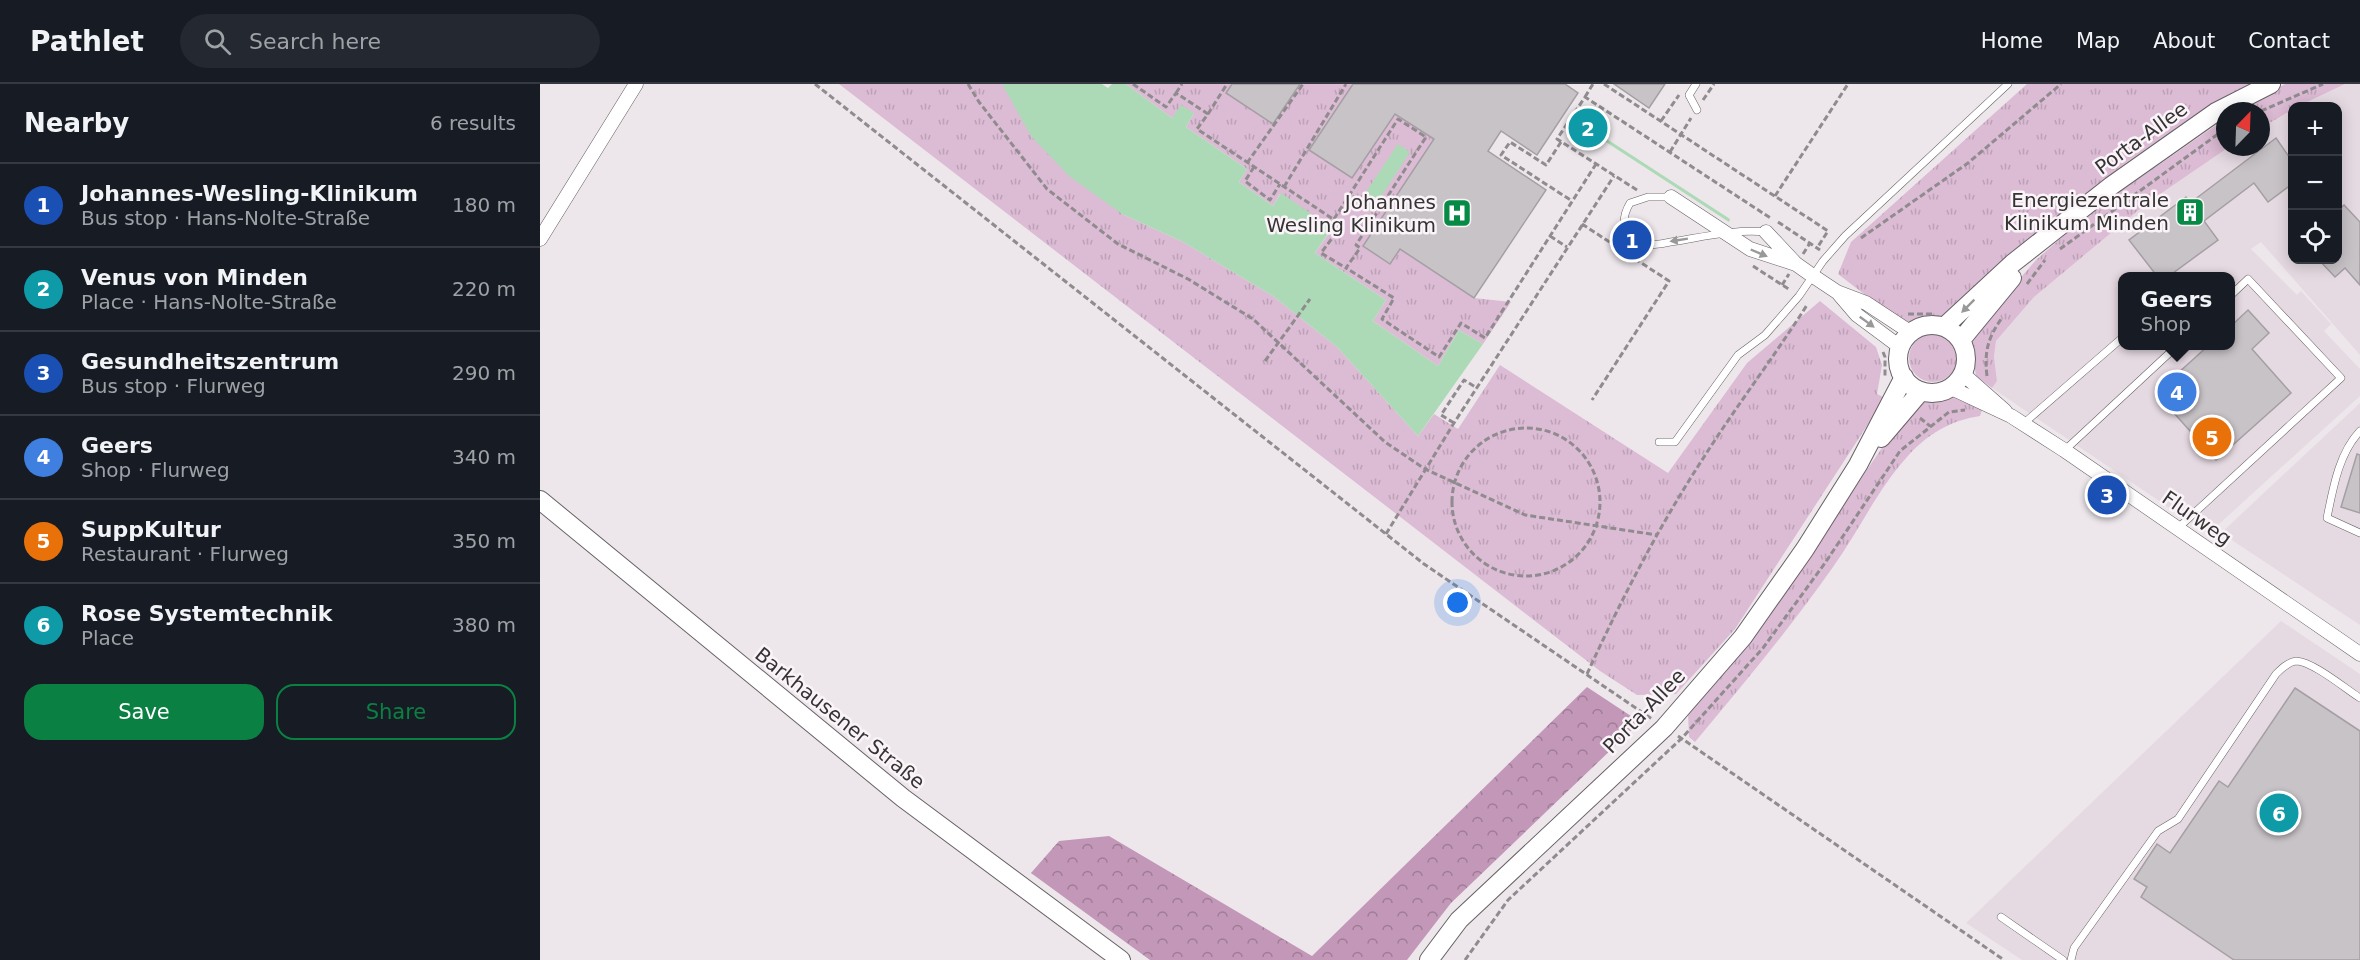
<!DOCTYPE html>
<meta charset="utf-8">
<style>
:root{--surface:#171b24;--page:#242831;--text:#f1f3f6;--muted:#9ea1a6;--line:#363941;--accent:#0b8043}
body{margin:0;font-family:"DejaVu Sans",sans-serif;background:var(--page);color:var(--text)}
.controls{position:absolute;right:18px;top:18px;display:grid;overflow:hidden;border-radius:12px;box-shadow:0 3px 15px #0003}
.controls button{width:54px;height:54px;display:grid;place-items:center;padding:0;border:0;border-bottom:2px solid var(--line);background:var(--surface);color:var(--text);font:30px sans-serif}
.compass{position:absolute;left:1676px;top:18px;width:54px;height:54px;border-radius:50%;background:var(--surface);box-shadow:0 3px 15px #0003;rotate:23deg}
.you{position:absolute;left:918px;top:519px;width:21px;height:21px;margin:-15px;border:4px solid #fff;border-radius:50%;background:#1a73e8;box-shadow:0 0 0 9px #1a73e833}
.badge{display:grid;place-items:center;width:39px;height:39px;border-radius:50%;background:var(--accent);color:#fff;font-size:20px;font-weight:700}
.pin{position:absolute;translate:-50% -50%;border:3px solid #fff;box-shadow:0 2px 6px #0006}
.popup{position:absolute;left:1578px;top:188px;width:117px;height:78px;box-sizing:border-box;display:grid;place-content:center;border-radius:12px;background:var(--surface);filter:drop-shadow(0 2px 4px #0005);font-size:20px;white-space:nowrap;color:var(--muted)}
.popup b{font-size:22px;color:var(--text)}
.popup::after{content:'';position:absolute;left:50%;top:100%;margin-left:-12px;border:12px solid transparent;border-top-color:var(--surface)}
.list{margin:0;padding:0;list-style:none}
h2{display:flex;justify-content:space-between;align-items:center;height:78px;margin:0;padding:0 24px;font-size:26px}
h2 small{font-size:20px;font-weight:400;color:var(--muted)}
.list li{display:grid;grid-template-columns:39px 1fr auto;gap:18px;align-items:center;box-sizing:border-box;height:84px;padding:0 24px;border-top:2px solid var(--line)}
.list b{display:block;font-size:22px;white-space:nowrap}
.list p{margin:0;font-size:20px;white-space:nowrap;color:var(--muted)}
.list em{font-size:20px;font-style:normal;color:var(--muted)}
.actions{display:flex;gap:12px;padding:18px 24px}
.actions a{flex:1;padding:14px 0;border:2px solid var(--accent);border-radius:18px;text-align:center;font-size:21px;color:var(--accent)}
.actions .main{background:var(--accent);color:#fff}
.icon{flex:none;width:33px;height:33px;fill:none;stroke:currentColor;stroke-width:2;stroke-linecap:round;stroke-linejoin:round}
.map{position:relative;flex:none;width:1820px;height:876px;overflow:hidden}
header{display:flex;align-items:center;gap:36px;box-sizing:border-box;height:84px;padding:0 30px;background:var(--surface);border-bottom:2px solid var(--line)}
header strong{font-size:28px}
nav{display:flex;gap:33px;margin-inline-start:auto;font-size:21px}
.search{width:420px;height:54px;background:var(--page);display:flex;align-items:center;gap:15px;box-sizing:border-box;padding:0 21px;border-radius:33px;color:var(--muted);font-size:22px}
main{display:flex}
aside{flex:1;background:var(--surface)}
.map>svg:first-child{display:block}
</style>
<header>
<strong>Pathlet</strong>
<div class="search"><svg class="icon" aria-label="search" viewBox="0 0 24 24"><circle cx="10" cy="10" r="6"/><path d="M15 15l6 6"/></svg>Search here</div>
<nav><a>Home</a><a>Map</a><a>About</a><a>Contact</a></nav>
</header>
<main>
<aside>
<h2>Nearby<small>6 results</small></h2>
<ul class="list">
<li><span class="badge" style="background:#1a4fb4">1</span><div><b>Johannes-Wesling-Klinikum</b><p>Bus stop · Hans-Nolte-Straße</p></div><em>180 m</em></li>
<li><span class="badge" style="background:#0f9aa8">2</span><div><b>Venus von Minden</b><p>Place · Hans-Nolte-Straße</p></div><em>220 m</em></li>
<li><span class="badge" style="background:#1a4fb4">3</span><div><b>Gesundheitszentrum</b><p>Bus stop · Flurweg</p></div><em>290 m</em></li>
<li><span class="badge" style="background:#3f7fe0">4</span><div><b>Geers</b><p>Shop · Flurweg</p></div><em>340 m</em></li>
<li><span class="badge" style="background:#e8710a">5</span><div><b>SuppKultur</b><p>Restaurant · Flurweg</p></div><em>350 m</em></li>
<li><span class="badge" style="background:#0f9aa8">6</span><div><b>Rose Systemtechnik</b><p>Place</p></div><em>380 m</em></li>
</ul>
<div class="actions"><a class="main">Save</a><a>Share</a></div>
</aside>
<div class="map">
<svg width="1820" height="876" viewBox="0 0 1820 876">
<defs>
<pattern id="grass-tufts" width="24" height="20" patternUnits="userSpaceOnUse" patternTransform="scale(1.5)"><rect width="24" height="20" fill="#dcbbd4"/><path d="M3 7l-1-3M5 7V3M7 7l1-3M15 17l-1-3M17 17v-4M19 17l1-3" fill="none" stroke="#bda1b7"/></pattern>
<pattern id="forest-crowns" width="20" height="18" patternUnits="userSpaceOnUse" patternTransform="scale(1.5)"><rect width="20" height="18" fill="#c397b8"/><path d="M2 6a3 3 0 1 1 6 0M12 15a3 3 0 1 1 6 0" fill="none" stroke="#9f7c96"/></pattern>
</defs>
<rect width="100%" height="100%" fill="#ede7eb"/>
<path fill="#e6dae2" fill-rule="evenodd" d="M1805,0H1820V271L1721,158L1711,165L1757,211L1761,207L1791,240L1784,247L1820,285V312L1668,450L1452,304L1457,297L1454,273L1456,257L1494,213L1607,119L1689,63H1721V44L1752,26V176H1798V22H1759ZM1583,192H1691V262H1583Z
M1820,319V541L1681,449Z
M1741,537L1820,590V876H1482L1426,839Z"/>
<path fill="url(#grass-tufts)" d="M299,0H462L582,130L643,158L733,212L797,263L878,352L894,330L918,345L960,281L1128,389L1207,279L1280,217L1336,263L1342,281L1337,310L1345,314L1195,545L1136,610L1097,611L1060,587Z
M586,0H692L687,9L733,40L760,0H813L770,66L812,94L855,30L894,55L823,162L850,180L868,152L881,161L873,174L934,214L971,218L943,260L919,246L898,282L833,237L846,216L775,169L792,145L740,110L733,122L699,98L707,85L646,43L654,29L632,34Z
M1487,0H1712L1649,36L1587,78L1505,142L1409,231L1366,238L1359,237L1298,190L1311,158Z
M1745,0H1805L1759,22H1752V26L1721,44V27H1699Z
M1685,35V63H1689L1607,119L1494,213L1456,257L1454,273L1457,297L1452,304L1436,292L1431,260L1435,247L1496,176L1552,127Z
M1369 274a24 24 0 1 1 48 0a24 24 0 1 1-48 0Z
M1398,313H1412L1442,326L1440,332C1411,336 1386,351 1367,373C1337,406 1319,447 1293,483C1250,544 1203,601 1155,658L1149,653L1148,629L1295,432L1362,335L1384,316Z"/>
<path fill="url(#forest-crowns)" d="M1047,603L1100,638L911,819L867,876H610L491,789L519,757L569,752L772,872Z"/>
<path fill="#acdab7" d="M462,0H562L568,4L572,0H586L632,34L641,21L654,29L646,43L707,85L699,98L733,122L741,109L792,144L775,169L846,216L833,237L898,282L919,246L943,260L878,352L797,263L733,212L643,158L582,130L529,92L491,52Z
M1045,39H1050L1053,46L1190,135L1189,138L1052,49L1045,50L1041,44Z
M858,60L870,68L831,128L818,120Z"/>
<path fill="#c8c3c7" stroke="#a49fa3" stroke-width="1.5" d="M692,0H760L733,40L686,9Z
M813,0H1025L1038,9L997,71L961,47L948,67L1006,106L934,214L860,165L850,180L823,162L894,55L855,30L812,94L769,66Z
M1074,0H1125L1109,24Z
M1736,54L1752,77V100L1728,118L1714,99L1664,137L1678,156L1629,192H1617L1589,156L1646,113L1650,119Z
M1804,121L1820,138V201L1805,184L1795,193L1779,176H1797V127Z
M1708,226L1729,249L1712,265L1751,309L1676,376L1616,309L1669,261H1691V242Z
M1817,370L1820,371V429L1801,423Z
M1755,604L1820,647V876H1694L1601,813L1607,803L1594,795L1617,760L1630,769L1679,697L1688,703Z"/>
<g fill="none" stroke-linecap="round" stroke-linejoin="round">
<g stroke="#676265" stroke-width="8">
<path id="lane" d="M1156,0L1149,11L1157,26
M1131,113H1108L1090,119C1081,134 1081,155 1101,160C1112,163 1127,158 1138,157C1167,152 1197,145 1226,148
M1483,340L1582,254
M1820,347C1799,369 1793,404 1787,434L1820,449
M1119,358H1135L1198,271L1225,251L1259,212L1283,177L1305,152L1468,0
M1525,366L1637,262
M1638,444L1801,294L1708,195L1691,211
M1461,833L1523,876
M1531,876L1534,864L1618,747L1638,735L1736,590C1741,585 1748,578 1756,577C1772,577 1806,605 1820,614"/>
</g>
<g stroke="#676265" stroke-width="15">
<path id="street" d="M1131,113L1210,165L1256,180
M1226,148L1256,180L1273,192L1297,208L1326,219L1370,248
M0,155L96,0
M1299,210L1317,231L1360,263
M1423,290L1465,327
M1411,304L1471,332L1524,366L1820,570"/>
</g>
<g stroke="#676265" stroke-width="20">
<path id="secondary" d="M1358 275a34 34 0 1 1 68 0a34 34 0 1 1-68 0Z
M1405,242L1473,179L1571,102L1676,28L1731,0
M1421,256L1472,194
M1341,354L1381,307
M0,416L363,714L581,876
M889,876L919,836L1124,644L1203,553L1265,465L1318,381L1364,293"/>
</g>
<path stroke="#8f8b8e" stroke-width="3" stroke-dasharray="6 3" stroke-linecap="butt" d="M275,0L884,480L1112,635
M428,0L439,18L507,105L578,160L648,195L713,235L845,358L885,385L985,431L1117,451
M593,0L626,23L636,9L668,30L657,45L802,141L781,169L806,184
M1064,0L1288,147L1277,164
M636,9L642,0
M1045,13L1053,0
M1163,16L1174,0
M1721,27L1783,0
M668,30L687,0
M1121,37L1139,11
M1021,58L1006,81L970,58L961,71L1032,117
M1130,68L1151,34
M707,79L763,0
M714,83L705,97L730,116L740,100
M744,103L806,0
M1097,106L1017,55L1045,13L1232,135
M1235,112L1308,0
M794,135L858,35L886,53L816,161L820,164L806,184L854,214L842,235L899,273L921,239L945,254L1056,80
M1238,138L1280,166
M1042,140L1129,197L1052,316
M1010,152L1027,163
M1321,154L1428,79L1521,0
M1520,165L1685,45
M1263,170L1270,159
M1213,182L1250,206
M1487,200L1505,176
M1242,201L1249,190
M1368,230H1394
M1343,268L1345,273V294
M725,277L770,215
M1447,292C1444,268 1448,253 1462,234
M1380,334L1390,342
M914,339L901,331L924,296L937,304
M912 418a74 74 0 1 1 148 0a74 74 0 1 1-148 0Z
M846,450L914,339L1074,92
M1047,590C1081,516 1119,442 1164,373C1197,321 1234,273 1267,221
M1138,652L1464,876
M925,876L968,816L1142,654L1223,564L1285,479L1360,367L1409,328L1425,326"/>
<use href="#lane" stroke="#fff" stroke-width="7"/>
<use href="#street" stroke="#fff" stroke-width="14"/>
<use href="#secondary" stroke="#fff" stroke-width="18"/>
</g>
<defs><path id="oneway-solid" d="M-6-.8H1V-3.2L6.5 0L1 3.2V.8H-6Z" transform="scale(1.5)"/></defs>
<g fill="#9a999a">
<use href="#oneway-solid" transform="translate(1139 156) rotate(171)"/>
<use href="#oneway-solid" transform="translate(1219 169) rotate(23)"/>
<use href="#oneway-solid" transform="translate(1428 222) rotate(135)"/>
<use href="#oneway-solid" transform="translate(1327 238) rotate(36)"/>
</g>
<defs>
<g id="building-square" transform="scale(1.5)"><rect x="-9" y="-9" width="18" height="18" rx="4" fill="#078a46" stroke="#faf4f8"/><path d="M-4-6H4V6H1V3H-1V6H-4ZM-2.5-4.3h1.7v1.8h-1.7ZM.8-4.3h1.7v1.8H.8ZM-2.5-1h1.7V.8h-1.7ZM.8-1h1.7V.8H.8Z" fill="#fff"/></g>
<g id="hospital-square" transform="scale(1.5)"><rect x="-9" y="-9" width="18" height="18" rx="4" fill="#078a46" stroke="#faf4f8"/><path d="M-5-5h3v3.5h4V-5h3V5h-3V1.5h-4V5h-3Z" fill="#fff"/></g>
</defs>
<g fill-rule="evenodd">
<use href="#building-square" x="1650" y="128"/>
<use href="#hospital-square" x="917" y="129"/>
</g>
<g text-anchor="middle" stroke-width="5" stroke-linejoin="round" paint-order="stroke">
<g font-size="20" fill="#353334" stroke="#faf4f8">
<text transform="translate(1601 54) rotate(-36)" y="7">Porta-Allee</text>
<text transform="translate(1657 434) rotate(35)" y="7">Flurweg</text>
<text transform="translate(1104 627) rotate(-46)" y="7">Porta-Allee</text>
<text transform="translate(300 634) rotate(39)" y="7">Barkhausener Straße</text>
</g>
<g font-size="20" fill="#353334" stroke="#faf4f8" text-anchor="end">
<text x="1629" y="123">Energiezentrale<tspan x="1629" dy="23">Klinikum Minden</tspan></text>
<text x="896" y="125">Johannes<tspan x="896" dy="23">Wesling Klinikum</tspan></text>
</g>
</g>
</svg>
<div class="controls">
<button>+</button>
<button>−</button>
<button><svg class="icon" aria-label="locate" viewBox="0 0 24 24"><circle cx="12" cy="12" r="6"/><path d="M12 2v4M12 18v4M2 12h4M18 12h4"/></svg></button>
</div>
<svg class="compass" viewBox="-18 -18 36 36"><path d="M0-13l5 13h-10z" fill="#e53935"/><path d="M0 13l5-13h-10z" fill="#9ea1a6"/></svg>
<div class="you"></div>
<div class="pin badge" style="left:1092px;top:156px;background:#1a4fb4">1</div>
<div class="pin badge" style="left:1048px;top:44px;background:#0f9aa8">2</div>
<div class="pin badge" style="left:1567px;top:411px;background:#1a4fb4">3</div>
<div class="pin badge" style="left:1637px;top:308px;background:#3f7fe0">4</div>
<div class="popup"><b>Geers</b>Shop</div>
<div class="pin badge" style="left:1672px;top:353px;background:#e8710a">5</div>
<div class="pin badge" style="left:1739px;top:729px;background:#0f9aa8">6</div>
</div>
</main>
